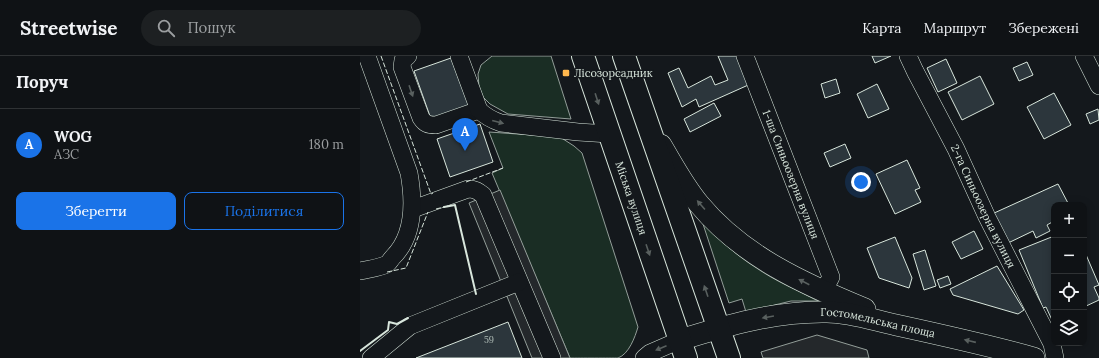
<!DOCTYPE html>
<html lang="uk">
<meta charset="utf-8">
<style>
:root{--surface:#0f1215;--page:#1d2022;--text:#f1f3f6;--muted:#9b9ea0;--line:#2f3234;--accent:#1a73e8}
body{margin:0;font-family:Lora,serif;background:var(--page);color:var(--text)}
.controls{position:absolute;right:12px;bottom:12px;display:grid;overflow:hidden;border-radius:8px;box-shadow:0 2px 10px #0003}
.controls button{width:36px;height:36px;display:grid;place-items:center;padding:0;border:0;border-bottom:1px solid var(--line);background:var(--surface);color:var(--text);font:20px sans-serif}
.you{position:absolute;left:501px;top:126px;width:14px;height:14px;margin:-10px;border:3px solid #fff;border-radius:50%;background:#1a73e8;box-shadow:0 0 0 6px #1a73e833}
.badge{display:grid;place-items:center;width:26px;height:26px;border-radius:50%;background:var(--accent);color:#fff;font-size:13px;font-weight:700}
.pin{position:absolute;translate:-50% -33px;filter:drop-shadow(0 1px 2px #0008)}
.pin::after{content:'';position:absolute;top:21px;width:14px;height:12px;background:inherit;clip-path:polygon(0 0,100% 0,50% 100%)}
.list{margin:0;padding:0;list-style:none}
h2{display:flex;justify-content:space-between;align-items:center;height:52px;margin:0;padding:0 16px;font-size:17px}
h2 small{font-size:13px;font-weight:400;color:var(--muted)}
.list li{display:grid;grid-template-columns:26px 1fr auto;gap:12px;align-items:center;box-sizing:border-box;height:72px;padding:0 16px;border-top:1px solid var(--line)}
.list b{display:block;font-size:15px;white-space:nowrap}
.list p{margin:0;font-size:13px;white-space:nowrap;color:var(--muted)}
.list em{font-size:13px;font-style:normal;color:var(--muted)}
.actions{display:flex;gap:8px;padding:12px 16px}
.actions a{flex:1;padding:9px 0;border:1px solid var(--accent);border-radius:8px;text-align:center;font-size:14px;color:var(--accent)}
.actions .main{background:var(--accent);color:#fff}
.icon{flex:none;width:22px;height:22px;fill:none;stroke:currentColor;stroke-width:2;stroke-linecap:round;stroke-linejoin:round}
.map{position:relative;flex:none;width:739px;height:302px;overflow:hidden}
header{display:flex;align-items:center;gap:24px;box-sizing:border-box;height:56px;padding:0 20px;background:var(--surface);border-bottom:1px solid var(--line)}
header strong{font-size:19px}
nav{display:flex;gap:22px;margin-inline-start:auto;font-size:14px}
.search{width:280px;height:36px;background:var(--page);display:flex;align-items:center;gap:10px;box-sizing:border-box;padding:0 14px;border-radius:22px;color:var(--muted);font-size:15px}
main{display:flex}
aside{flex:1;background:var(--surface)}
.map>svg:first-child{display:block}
</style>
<header>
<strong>Streetwise</strong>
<div class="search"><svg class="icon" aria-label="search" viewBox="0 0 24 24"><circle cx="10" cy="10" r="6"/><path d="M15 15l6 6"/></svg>Пошук</div>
<nav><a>Карта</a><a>Маршрут</a><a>Збережені</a></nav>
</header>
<main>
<aside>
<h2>Поруч<small></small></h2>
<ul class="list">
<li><span class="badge">A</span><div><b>WOG</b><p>АЗС</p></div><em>180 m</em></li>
</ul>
<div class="actions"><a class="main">Зберегти</a><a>Поділитися</a></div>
</aside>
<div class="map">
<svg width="739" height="302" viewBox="0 0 739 302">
<rect width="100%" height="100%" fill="#14181c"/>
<path fill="#1a2d24" stroke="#939e99" d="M132,0H191L211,63L148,58L130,48L123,41L119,31L118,18L121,9Z
M129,76L200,81L214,90L222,97L278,271C275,281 269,298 258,302C251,302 219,302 210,302L132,117L143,112Z
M343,168C360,184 376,199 395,211C415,225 437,234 458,245H431L386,256L382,243L369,247Z"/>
<path fill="#24282b" stroke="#939e99" d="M140,134L210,302H172L109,147Z
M457,279L507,294L509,302H403L401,296Z"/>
<path fill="#2c363c" stroke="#d8e6dc" d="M358,0H383L395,26L339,51L336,43L322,51L308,17L319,12L328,32L351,20L355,29L368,24Z
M512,0H531L515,7Z
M91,2L109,50L71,63L54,15Z
M586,3L597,27L578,36L567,12Z
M667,6L673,19L659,25L653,12Z
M620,20L634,48L602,64L588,36Z
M476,23L480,37L465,42L461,28Z
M517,28L529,53L508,62L497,38Z
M694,37L711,69L684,83L667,51Z
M354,47L361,60L330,76L324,63Z
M738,53L739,64L730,68L726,58Z
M120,68L133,106L90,121L77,83Z
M485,88L491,102L470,111L464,97Z
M547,104L560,132L555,134L561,146L535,158L516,118Z
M698,128L709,149H694V165L687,169L690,175L676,182L673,175L646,188L632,158Z
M614,175L623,193L601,203L592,186Z
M694,180V263L692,264L686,251L683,252L659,194Z
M535,181L552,222L549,232L519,222L507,192Z
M565,194L576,230L564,234L553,198Z
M724,194L739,229L734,231L739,242V244L724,251Z
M637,210L664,254L658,258L593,239L590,233Z
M588,220L591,228L580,232L577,224Z
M148,266L162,302H56Z"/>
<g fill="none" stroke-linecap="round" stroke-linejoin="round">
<g stroke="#d8e6dc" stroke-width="18">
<g id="minor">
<path d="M48,0L43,4L42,11L61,62C65,68 68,69 76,69L119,54"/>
<path d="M99,0L119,54C126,61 132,64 141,67L218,76L249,78"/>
<path id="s1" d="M385,0L471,221L463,236"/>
<path id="s2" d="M548,0L555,15L596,93L627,161L692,288L695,302"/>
<path d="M724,0L739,30"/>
<path d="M53,153L108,133C115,133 118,135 123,139L192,302"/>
<path d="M0,215C8,213 20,212 27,208C29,207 31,203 33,201C55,179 54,145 49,117L7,0"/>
<path d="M11,302L50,270L159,226"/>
<path d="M284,302L290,297L320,284"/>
</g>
</g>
<g stroke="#d8e6dc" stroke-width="22">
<g id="major">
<path d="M301,89C313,109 324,130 339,148C382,200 444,228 505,253"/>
<path id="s3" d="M320,284C368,269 416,255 467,256C491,256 513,264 536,269C582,279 628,289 674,302"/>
</g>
</g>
<g stroke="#d8e6dc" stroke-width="24">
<g id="highway">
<path id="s4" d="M223,0L326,302"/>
<path d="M264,0L369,302"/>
</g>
</g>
<use href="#minor" stroke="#14181c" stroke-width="17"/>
<use href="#major" stroke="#14181c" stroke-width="21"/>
<use href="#highway" stroke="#14181c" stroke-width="22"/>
<path stroke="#d8e6dc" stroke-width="1" stroke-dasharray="5 2" stroke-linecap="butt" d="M21,0L71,138L73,137
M106,126L143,112
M76,153L84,151
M27,216L46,212L68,156"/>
<path stroke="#d8e6dc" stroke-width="2" d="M84,151L95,149L116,238
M0,295L28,274L29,266L37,268L48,262"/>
</g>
<defs><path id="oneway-solid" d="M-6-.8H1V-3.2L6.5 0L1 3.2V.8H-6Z"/></defs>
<g fill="#59605f">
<use href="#oneway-solid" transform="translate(51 35) rotate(71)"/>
<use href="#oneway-solid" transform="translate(237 43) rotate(72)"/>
<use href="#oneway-solid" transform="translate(138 66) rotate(15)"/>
<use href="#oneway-solid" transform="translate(341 149) rotate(-131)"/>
<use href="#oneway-solid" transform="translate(288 194) rotate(71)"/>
<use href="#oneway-solid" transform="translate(444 226) rotate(-153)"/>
<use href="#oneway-solid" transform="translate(346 235) rotate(-109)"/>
<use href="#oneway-solid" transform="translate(408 261) rotate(170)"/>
<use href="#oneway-solid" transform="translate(610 285) rotate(-167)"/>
<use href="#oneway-solid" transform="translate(301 292) rotate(157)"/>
</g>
<rect fill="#ffb74d" stroke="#14181c" stroke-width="1.5" x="202" y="13" width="8" height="8" rx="2"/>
<g text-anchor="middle" stroke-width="3" stroke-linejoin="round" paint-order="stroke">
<g font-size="9" fill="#adbab4">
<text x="129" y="287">59</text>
</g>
<g font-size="11" fill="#d8e6dc" stroke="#14181c" text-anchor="start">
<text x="214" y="21">Лісозорсадник</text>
</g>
<g font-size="11" fill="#d8e6dc" stroke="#14181c">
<text dy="4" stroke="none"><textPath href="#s1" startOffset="127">1-ша Синьоозерна вулиця</textPath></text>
<text dy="4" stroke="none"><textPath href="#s4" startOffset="150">Міська вулиця</textPath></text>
<text dy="4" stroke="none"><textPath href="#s2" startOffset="168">2-га Синьоозерна вулиця</textPath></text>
<text dy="4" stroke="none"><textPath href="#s3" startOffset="202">Гостомельська площа</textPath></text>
</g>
</g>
</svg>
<div class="controls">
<button>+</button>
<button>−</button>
<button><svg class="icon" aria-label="locate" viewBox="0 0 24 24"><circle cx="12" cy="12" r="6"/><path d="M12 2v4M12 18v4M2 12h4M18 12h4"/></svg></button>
<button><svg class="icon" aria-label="layers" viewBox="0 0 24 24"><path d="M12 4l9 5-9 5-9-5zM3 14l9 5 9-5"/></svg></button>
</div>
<div class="you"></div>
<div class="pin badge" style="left:105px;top:95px">A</div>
</div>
</main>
